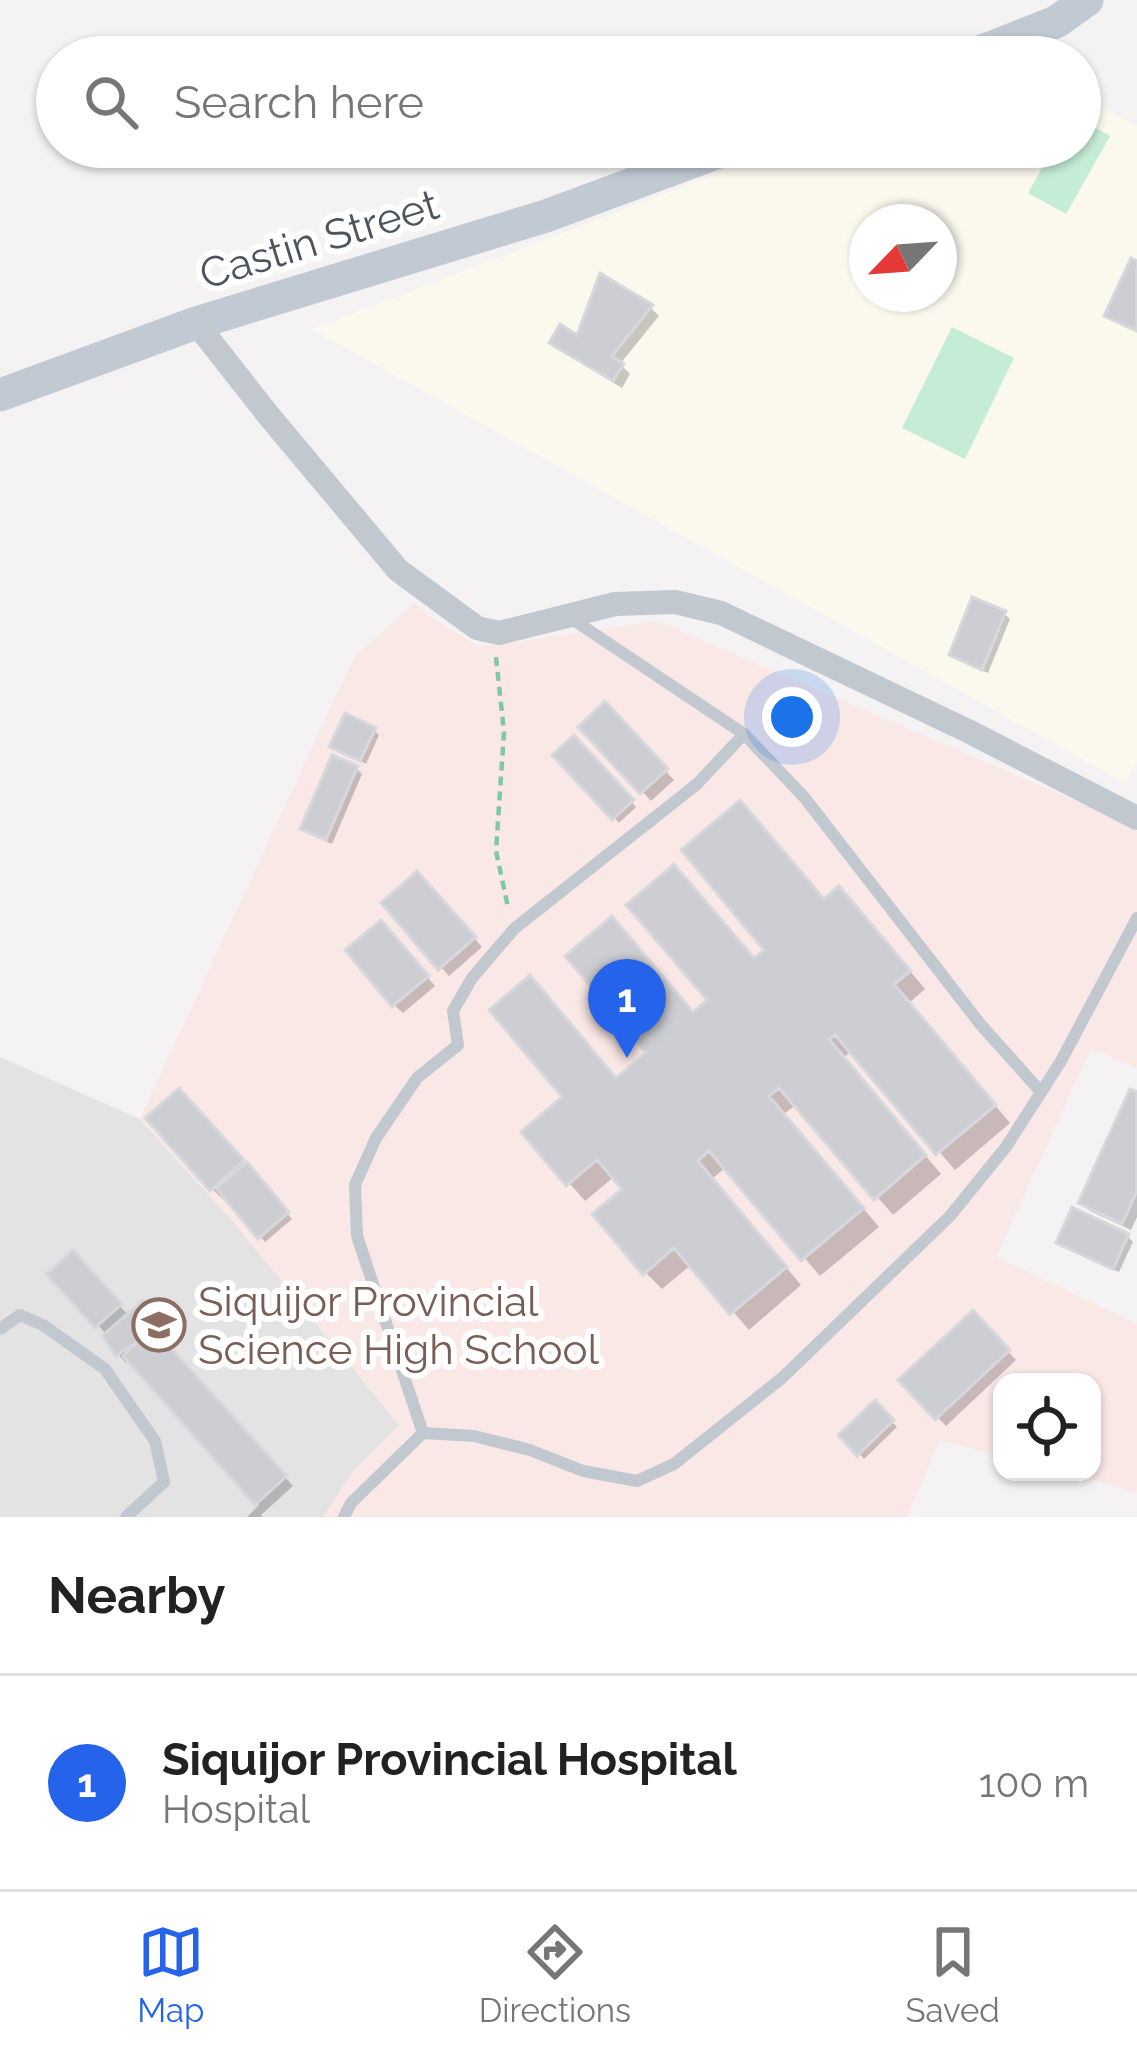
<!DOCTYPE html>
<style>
:root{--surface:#fff;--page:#f6f6f6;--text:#222;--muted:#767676;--line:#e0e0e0;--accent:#2563eb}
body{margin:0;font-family:Raleway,sans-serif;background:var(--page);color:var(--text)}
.controls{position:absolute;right:36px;bottom:36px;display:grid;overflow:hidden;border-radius:24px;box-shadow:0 3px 9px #0004}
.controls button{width:108px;height:108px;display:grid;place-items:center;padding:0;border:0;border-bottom:3px solid var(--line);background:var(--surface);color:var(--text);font:60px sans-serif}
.compass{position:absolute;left:849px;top:204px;width:108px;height:108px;border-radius:50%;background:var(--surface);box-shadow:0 3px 9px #0004;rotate:245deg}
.you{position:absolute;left:792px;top:717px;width:42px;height:42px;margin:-30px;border:9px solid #fff;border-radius:50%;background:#1a73e8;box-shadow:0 0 0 18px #1a73e833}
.badge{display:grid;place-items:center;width:78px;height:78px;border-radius:50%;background:var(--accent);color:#fff;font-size:39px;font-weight:700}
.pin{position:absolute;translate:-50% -99px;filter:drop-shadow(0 3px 6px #0008)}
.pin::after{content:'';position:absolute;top:63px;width:42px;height:36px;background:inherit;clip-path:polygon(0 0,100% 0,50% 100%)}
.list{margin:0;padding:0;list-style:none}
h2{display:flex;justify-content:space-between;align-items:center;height:156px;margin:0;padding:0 48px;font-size:51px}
h2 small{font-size:39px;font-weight:400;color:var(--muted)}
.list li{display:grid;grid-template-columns:78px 1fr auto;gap:36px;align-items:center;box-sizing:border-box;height:216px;padding:0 48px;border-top:3px solid var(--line)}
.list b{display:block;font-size:45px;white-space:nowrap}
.list p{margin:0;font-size:39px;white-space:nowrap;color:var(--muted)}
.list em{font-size:39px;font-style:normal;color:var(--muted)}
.icon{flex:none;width:66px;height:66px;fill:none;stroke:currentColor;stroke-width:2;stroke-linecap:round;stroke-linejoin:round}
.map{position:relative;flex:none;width:1137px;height:1517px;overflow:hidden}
.search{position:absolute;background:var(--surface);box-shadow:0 3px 9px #0004;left:36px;right:36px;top:36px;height:132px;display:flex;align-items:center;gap:30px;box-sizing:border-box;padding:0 42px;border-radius:66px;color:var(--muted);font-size:45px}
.sheet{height:372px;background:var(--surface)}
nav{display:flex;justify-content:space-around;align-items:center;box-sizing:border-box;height:168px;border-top:3px solid var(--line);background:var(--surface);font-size:33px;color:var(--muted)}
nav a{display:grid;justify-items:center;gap:6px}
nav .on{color:var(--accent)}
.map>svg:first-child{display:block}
</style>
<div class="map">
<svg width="1137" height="1517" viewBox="0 0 1137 1517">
<rect width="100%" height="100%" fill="#f4f2f2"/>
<path fill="#fbf8ee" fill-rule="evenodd" d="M1080,95L1137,126V762L1125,783L312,329L786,147H1080ZM867,222H939V294H867Z"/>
<path fill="#e4e3e3" d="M0,1057L140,1119L235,1224L400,1426L352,1472L324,1517H0Z"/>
<path fill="#fae8e6" d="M415,603L435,620L480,647L657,621L1114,817L1137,831V1068L1091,1048L996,1257L1137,1324V1492L1062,1472H1092V1382H1002V1456L940,1440L907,1517H324L352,1472L399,1425L235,1224L140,1119L354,657Z"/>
<path fill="#c5ecd5" d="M1080,119L1110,136L1066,214L1028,193L1054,147H1080Z
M952,327L1014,358L965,459L902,428Z"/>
<path fill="#0003" d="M969,147H997L988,160Z
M602,277L651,308L659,316L620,364L630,374L622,388L561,351L552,342L579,340Z
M1004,614L1010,619L988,673L957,660L952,655Z
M605,706L674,780L651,801L582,727Z
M374,730L379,735L366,764L333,746Z
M574,739L636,807L619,823L556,755Z
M357,769L362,774L332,844L309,834L303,828Z
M426,883L482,947L449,976L385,903Z
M825,902L856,907L925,989L909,1003L1010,1123L955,1170L852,1051L843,1058L941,1174L893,1215L797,1104L784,1114L879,1227L820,1276L726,1167L712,1179L801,1285L749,1330L692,1264L662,1289L646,1273L626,1190L615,1176L585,1201L525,1132L617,1081Z
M389,932L435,986L403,1013L394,1005Z
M1137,1095V1217L1131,1230L1090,1211L1082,1203Z
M191,1103L292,1219L265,1242L227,1197L224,1200L212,1189L150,1119Z
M1128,1237L1133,1242L1119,1272L1065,1247L1060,1242Z
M73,1254L129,1316L151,1312L165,1327L156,1335L293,1486L261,1515L262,1517H247L259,1505L131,1360L126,1363L118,1354L107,1335L51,1274Z
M973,1314L1016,1360L946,1426L903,1380Z
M875,1404L897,1427L864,1459L842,1435Z"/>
<path fill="#ccced3" stroke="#d6d8dc" stroke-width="3" d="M1131,258L1137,261V331L1104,316Z
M600,273L653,305L612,356L624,364L613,381L549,343L560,324L577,335Z
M972,597L1006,611L982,670L949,655Z
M605,701L668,769L640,794L578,727Z
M345,713L376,728L360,761L329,747Z
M574,735L634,800L612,820L552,755Z
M332,755L358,766L326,840L300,829Z
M740,800L824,899L839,886L911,971L894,984L996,1105L936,1155L835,1035L829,1039L926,1155L874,1200L779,1088L769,1096L864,1208L801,1261L709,1151L698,1161L787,1267L730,1315L674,1248L643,1275L592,1214L622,1189L597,1160L566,1186L521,1132L562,1097L489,1010L530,975L616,1078L646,1053L565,956L612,916L693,1012L707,1000L626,905L674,864L754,958L764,950L681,850Z
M417,871L476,937L438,970L381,903Z
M381,920L429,976L392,1007L345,950Z
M179,1088L244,1160L210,1191L145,1118Z
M1130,1089L1137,1092V1191L1122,1224L1078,1203Z
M247,1162L289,1212L258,1239L216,1188Z
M1072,1207L1129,1234L1113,1269L1056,1243Z
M73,1250L122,1304L95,1328L46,1274Z
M143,1300L159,1317L136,1336L140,1340L116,1356L102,1336Z
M973,1310L1010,1350L935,1420L898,1380Z
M153,1328L287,1476L255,1505L123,1356Z
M875,1400L894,1420L857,1456L838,1435Z"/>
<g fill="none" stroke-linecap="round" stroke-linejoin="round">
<path stroke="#80c7a5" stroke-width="4.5" stroke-dasharray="9 6" stroke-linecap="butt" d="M496,657L504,732L496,851L508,907"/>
<path stroke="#c1c8cf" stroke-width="12" d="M572,619L744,734L804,797L981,1025L1041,1092
M0,1329L20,1315L43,1325L105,1369L155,1441L164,1482L126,1517
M423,1433L357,1236L355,1185L376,1138L417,1078L458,1045L453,1011L472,978L515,928L697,784L744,734
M344,1517L351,1503L423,1433L474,1436L530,1450L583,1471L637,1481L674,1464L782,1378L950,1216L1006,1147L1061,1061L1137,918"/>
<path stroke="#c1c8cf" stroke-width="24" d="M196,323L269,416L398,570L477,628L499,633L615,604L675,602L721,613L970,732L1137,818"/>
<path stroke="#c1c9d3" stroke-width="33" d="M967,57L1056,22L1087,0
M0,395L196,323L546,216L732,147"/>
</g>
<defs>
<g id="school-ring" transform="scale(2.7)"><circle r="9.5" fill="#fff" stroke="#8d6e63" stroke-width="1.5"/><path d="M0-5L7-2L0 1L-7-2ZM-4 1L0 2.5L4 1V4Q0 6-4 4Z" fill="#8d6e63"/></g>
</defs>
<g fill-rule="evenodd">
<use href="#school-ring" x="159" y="1325"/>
</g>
<g text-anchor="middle" stroke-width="12" stroke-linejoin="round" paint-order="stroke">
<g font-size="42" fill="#4b545d" stroke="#fff">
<text transform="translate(319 239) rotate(-17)" y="15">Castin Street</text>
</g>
<g font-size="42" fill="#785e54" stroke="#fff" text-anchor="start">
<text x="198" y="1316">Siquijor Provincial<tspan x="198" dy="48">Science High School</tspan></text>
</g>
</g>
</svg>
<div class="controls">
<button><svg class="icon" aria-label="locate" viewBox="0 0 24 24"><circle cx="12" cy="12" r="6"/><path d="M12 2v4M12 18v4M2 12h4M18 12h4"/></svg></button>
</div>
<svg class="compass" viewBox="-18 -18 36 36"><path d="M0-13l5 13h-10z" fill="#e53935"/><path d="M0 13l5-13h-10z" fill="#767676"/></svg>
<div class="you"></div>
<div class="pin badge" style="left:627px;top:1058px">1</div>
<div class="search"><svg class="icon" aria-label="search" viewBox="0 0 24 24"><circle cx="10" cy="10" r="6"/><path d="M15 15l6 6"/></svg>Search here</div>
</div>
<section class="sheet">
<h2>Nearby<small></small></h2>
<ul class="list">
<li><span class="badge">1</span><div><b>Siquijor Provincial Hospital</b><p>Hospital</p></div><em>100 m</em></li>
</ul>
</section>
<nav>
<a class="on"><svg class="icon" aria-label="map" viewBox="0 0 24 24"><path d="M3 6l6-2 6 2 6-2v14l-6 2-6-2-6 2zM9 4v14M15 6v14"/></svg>Map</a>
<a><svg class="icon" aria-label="directions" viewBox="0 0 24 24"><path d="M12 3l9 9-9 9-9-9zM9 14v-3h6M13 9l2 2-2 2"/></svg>Directions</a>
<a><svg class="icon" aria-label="saved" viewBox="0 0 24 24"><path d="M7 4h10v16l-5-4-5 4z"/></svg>Saved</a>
</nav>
